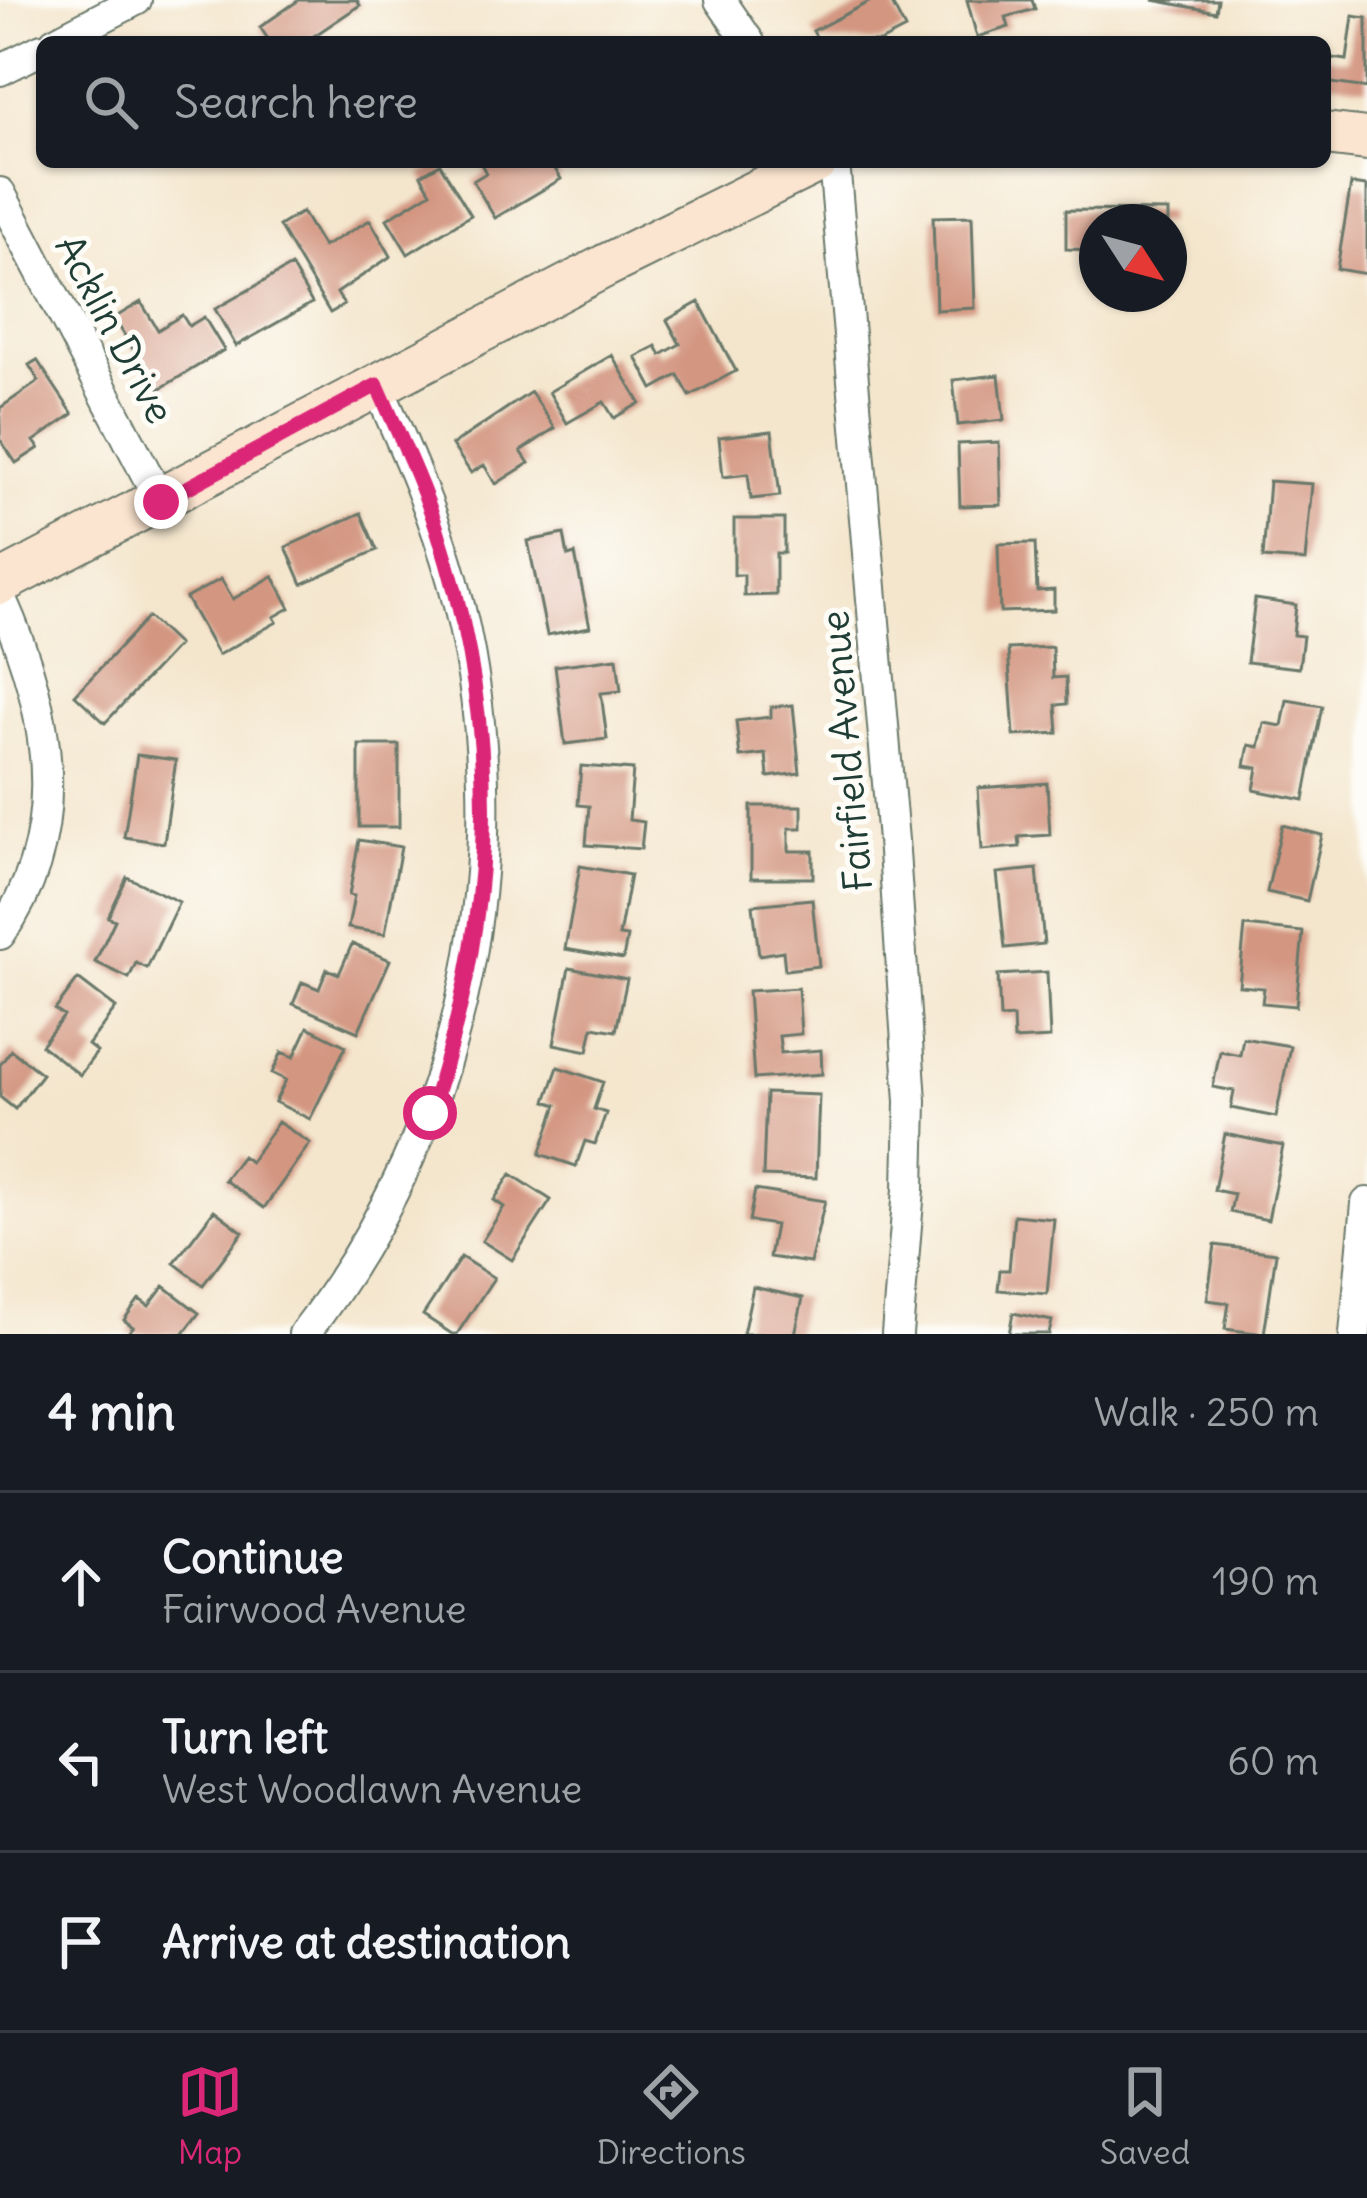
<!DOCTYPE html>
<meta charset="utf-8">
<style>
:root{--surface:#171b24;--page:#20242c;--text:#f1f3f6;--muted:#9ea1a6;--line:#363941;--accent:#db2777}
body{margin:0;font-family:Delius,sans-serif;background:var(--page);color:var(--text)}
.compass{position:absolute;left:1079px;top:204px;width:108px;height:108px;border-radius:50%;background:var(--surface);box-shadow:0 3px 9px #0004;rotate:126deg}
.stop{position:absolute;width:36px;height:36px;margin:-27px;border:9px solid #db2777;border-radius:50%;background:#fff}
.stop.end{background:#db2777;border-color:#fff;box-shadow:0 3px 12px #0008}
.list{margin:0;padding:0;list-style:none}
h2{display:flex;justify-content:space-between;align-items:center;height:156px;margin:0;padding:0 48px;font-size:51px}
h2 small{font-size:39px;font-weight:400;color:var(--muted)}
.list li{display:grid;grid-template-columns:78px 1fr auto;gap:36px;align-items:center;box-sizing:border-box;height:180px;padding:0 48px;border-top:3px solid var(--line)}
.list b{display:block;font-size:45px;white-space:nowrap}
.list p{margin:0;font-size:39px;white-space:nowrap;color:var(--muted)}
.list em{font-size:39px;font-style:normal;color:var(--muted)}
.icon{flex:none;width:66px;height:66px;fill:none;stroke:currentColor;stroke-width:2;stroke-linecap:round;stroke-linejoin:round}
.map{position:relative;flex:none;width:1367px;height:1334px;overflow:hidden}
.search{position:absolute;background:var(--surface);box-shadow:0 3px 9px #0004;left:36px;right:36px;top:36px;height:132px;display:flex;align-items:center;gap:30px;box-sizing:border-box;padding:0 42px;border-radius:18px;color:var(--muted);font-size:45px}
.sheet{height:696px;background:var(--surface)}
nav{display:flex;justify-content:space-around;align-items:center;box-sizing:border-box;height:168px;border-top:3px solid var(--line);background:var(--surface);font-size:33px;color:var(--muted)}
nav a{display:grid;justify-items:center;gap:6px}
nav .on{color:var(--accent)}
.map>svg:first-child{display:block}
</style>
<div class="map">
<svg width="1367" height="1334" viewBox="0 0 1367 1334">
<rect width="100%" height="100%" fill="#fdfcf7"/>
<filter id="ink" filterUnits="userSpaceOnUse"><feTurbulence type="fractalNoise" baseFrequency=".00833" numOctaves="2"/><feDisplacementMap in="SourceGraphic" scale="24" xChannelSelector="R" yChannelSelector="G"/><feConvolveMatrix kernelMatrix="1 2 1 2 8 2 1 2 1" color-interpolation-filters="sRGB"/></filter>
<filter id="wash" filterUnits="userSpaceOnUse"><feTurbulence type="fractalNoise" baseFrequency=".004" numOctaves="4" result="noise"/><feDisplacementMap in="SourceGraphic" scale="48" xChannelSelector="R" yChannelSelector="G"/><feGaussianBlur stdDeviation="2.7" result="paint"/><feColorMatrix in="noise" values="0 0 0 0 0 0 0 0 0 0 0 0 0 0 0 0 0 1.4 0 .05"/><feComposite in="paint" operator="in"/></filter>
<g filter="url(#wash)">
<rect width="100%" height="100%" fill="#f4e6cd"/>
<g id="blocks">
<path fill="#d39681" d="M299,0H357L360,5L305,42H270L260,27Z
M873,0H890L905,29L880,42H819L813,31Z
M967,0H1032L1035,9L1006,17L1009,27L977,37Z
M1153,0H1218L1216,12Z
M1353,16L1367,18V88L1325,82V57L1347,60Z
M480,162H551L561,179L495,218L473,181L486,173Z
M440,164L471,215L408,254L387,219L431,192L421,175Z
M1351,184L1367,186V274L1337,269Z
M1066,210L1168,211V222H1097V250L1066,249Z
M302,212L323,247L370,220L391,256L337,293L344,305L330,313L279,226Z
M972,216L975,308L936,310L933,217Z
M291,266L312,303L236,346L215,309Z
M141,302L158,330L182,315L189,326L204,317L224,350L158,390L114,318Z
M699,302L736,371L690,396L678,375L653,389L636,357L656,346L661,355L680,344L667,320Z
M612,355L640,403L614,418L604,402L567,423L549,392Z
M37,360L73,414L34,441L39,448L16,463L0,439V408L39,381L29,365Z
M999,375L1004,420L958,425L953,380Z
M531,392L555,428L521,451L529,463L496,484L484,465L471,473L452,445Z
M772,431L780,496L751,499L748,474L723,477L719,437Z
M999,442L1001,505L960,506L958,444Z
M1269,481L1312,484L1305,561L1263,558Z
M361,513L377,550L302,584L286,547Z
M734,519H784V553H776V595L744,596V575H734Z
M564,534L568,556L575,554L590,627L547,635L528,541Z
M1035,543L1037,591L1054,590V610L1000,612L998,544Z
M273,576L290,608L274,617L277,622L218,655L186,598L221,579L233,599Z
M1255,599L1296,605L1293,635L1303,636L1299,668L1247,662Z
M148,617L178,645L105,723L75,695Z
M1052,647L1053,678L1066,677L1067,704L1056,705L1058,733L1014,736L1008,649Z
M617,658L621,691L601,693L607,739L565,744L555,666Z
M1287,700L1322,706L1304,800L1254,790L1258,768L1245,766L1249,745L1259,747L1264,723L1282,726Z
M793,705L800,773L768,777L766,754L740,757L736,721L771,717V707Z
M359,745H399V827H359Z
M137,755L176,760L164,843L124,837Z
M581,766L633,770L629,820L644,822L641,849L586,845L589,806L578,805Z
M1047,783L1050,835L1019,837L1020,847L982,850L978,788Z
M751,806H802V828H789V851H813V878H751Z
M1282,825L1322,835L1307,901L1267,892Z
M359,840L401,847L385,934L348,928L354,896L349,895Z
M580,866L630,875L619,936L627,937L623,959L565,949Z
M1037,869L1044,944L1005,948L997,873Z
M127,877L179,902L147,968L136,963L129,978L95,962L115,920L108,917Z
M812,899L819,966L785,970L783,951L759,955L753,905Z
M1245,926L1303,932L1296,1006L1262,1003L1264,988L1239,986Z
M352,944L390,960L358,1032L293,1004L302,982L319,989L327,969L339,974Z
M569,968L627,979L616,1031L593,1027L588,1051L554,1044Z
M1047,972L1050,1038L1014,1040L1013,1017L1000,1018L998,975Z
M78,979L116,1008L88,1045L97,1052L80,1075L41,1045L64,1016L55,1010Z
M798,988L801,1034L779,1036L781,1053L821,1050L822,1074L754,1079L748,991Z
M308,1027L346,1046L310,1119L275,1102L286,1080L272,1073L282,1052L294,1057Z
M1243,1038L1290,1046L1276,1117L1231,1108L1234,1091L1213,1087L1220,1051L1240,1055Z
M11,1050L42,1074L15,1109L0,1097V1065Z
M558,1067L603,1082L594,1109L606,1113L595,1144L585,1141L576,1166L540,1154L557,1105L546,1101Z
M766,1093L819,1095L816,1178L763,1176Z
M278,1122L310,1143L264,1208L224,1180L242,1156L250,1162Z
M1225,1134L1283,1146L1268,1220L1230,1212L1234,1194L1214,1190Z
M511,1174L551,1200L512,1260L482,1241L504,1207L494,1200Z
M755,1190L825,1201L810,1263L769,1257L775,1225L749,1221Z
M214,1210L243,1232L203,1285L174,1263Z
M1014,1215L1054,1219L1047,1294L998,1290L1000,1270H1009Z
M1215,1245L1276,1253L1264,1334L1225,1329L1229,1303L1207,1300Z
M461,1257L494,1278L457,1334H452L423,1315Z
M164,1286L199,1313L183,1334H127L133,1327L124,1320L139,1299L149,1306Z
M753,1287L803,1298L795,1334H743Z
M1013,1313L1052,1321L1049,1334H1009Z"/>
</g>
</g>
<g filter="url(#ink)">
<use href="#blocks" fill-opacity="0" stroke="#6a786a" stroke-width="3"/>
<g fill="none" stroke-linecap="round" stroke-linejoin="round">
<g stroke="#6a786a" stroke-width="34">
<path id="street" d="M720,0L749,42
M55,42L136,0
M0,70L42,49
M834,162L894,852L911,1101L909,1189L897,1334
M0,193L161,502
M0,597C49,706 73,831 0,934
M304,1334C469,1119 524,844 453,582C434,513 406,450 377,385
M1355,1334L1367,1203"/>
</g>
<g stroke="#6a786a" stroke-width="46">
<path id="secondary" d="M1325,134L1367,139
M0,583L605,266L816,162"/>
</g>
<use href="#street" stroke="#fff" stroke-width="30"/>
<use href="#secondary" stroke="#fce5d0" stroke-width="42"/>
</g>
</g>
<g fill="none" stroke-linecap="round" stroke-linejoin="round" filter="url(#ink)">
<path stroke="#db2777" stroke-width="15" d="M161,502L377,385C398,433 421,480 437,529C503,732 497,912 430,1113"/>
</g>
<g text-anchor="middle" stroke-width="10" stroke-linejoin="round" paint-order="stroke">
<g font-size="39" fill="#1f3d34" stroke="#fdfcf7">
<text transform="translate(115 329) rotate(62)" y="14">Acklin Drive</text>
<text transform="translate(846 751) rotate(-95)" y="14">Fairfield Avenue</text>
</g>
</g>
</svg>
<svg class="compass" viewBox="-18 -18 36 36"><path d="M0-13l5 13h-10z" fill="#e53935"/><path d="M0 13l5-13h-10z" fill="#9ea1a6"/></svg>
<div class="stop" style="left:430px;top:1113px"></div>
<div class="stop end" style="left:161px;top:502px"></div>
<div class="search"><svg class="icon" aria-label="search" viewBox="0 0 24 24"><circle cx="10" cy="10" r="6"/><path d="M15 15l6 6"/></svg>Search here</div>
</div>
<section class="sheet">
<h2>4 min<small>Walk · 250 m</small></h2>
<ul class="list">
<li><svg class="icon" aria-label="ahead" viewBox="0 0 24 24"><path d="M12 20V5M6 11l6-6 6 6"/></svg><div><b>Continue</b><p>Fairwood Avenue</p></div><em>190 m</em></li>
<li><svg class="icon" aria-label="left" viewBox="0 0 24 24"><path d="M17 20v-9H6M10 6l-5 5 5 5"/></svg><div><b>Turn left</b><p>West Woodlawn Avenue</p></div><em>60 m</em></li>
<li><svg class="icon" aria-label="arrive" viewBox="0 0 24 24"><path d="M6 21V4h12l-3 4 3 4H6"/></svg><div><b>Arrive at destination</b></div></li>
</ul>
</section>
<nav>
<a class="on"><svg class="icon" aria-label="map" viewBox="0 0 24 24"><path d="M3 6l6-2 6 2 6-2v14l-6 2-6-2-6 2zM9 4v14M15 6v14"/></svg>Map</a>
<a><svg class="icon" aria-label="directions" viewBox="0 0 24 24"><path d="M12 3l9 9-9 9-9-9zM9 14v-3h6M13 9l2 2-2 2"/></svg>Directions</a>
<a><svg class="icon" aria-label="saved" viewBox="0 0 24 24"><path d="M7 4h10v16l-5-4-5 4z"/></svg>Saved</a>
</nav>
